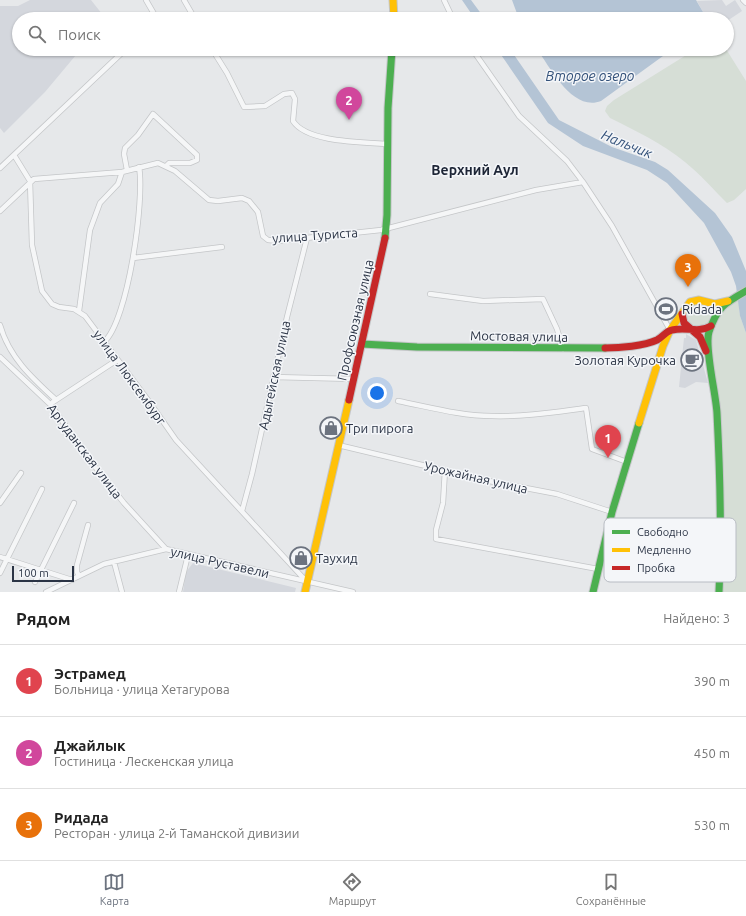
<!DOCTYPE html>
<html lang="ru">
<meta charset="utf-8">
<style>
:root{--surface:#fff;--page:#f2f2f2;--text:#222;--muted:#767676;--line:#e0e0e0;--accent:#6c737f}
body{margin:0;font-family:Ubuntu,sans-serif;background:var(--page);color:var(--text)}
.scale{position:absolute;left:12px;bottom:10px;width:62px;box-sizing:border-box;padding-left:4px;border:2px solid #2b3445;border-top:0;font-size:11px;line-height:14px;white-space:nowrap;color:#2b3445;-webkit-text-stroke:3px #f4f6f9;paint-order:stroke}
.you{position:absolute;left:377px;top:393px;width:14px;height:14px;margin:-10px;border:3px solid #fff;border-radius:50%;background:#1a73e8;box-shadow:0 0 0 6px #1a73e833}
.badge{display:grid;place-items:center;width:26px;height:26px;border-radius:50%;background:var(--accent);color:#fff;font-size:13px;font-weight:700}
.pin{position:absolute;translate:-50% -33px;filter:drop-shadow(0 1px 2px #0008)}
.pin::after{content:'';position:absolute;top:21px;width:14px;height:12px;background:inherit;clip-path:polygon(0 0,100% 0,50% 100%)}
.list{margin:0;padding:0;list-style:none}
h2{display:flex;justify-content:space-between;align-items:center;height:52px;margin:0;padding:0 16px;font-size:17px}
h2 small{font-size:13px;font-weight:400;color:var(--muted)}
.list li{display:grid;grid-template-columns:26px 1fr auto;gap:12px;align-items:center;box-sizing:border-box;height:72px;padding:0 16px;border-top:1px solid var(--line)}
.list b{display:block;font-size:15px;white-space:nowrap}
.list p{margin:0;font-size:13px;white-space:nowrap;color:var(--muted)}
.list em{font-size:13px;font-style:normal;color:var(--muted)}
.icon{flex:none;width:22px;height:22px;fill:none;stroke:currentColor;stroke-width:2;stroke-linecap:round;stroke-linejoin:round}
.map{position:relative;flex:none;width:746px;height:592px;overflow:hidden}
.search{position:absolute;background:var(--surface);box-shadow:0 1px 3px #0004;left:12px;right:12px;top:12px;height:44px;display:flex;align-items:center;gap:10px;box-sizing:border-box;padding:0 14px;border-radius:22px;color:var(--muted);font-size:15px}
.sheet{height:268px;background:var(--surface)}
nav{display:flex;justify-content:space-around;align-items:center;box-sizing:border-box;height:56px;border-top:1px solid var(--line);background:var(--surface);font-size:11px;color:var(--muted)}
nav a{display:grid;justify-items:center;gap:2px}
nav .on{color:var(--accent)}
.map>svg:first-child{display:block}
</style>
<div class="map">
<svg width="746" height="592" viewBox="0 0 746 592">
<rect width="100%" height="100%" fill="#e6e8ea"/>
<path fill="#d4d7dd" d="M30,0H91L106,19H19V49H81L45,92L4,133L0,128V6H18Z
M722,0L726,6L735,0L742,11L727,21V19H701L703,12L697,1Z
M686,334L696,340L708,383L696,382L685,388L679,387L684,338H686Z
M193,563L296,588L295,592H183L186,572Z"/>
<path fill="#d6ded6" d="M696,49H726L746,81V189L734,200L727,203C713,189 700,174 685,162C662,143 636,131 610,118L605,111L607,106L614,100Z
M738,295L740,316L746,333V592H719L717,413L707,340L720,307Z
M686 316a12 12 0 1 1 24 0a12 12 0 1 1-24 0Z"/>
<path fill="#b4c4d5" d="M462,0H471L485,19H475Z
M512,0H696L703,12L701,19H519Z
M497,49H510L559,120L612,147L655,162L668,170L715,213L732,237L746,271V333L740,316L736,286L731,272L704,223L667,183L647,170L583,146L548,123Z
M537,49H669L662,53L663,56L601,101C573,112 551,69 537,49Z"/>
<g fill="none" stroke-linecap="round" stroke-linejoin="round">
<g stroke="#c4c6c8" stroke-width="6">
<path id="street" d="M146,0L157,19
M184,0L195,19
M444,0L453,19
M743,0L746,3
M212,49L227,73L244,107L265,106L284,94L292,93L295,99L293,121C307,143 364,142 388,144
M472,49L519,116L567,161L583,182L612,226L670,330
M14,155L30,181L32,245L42,291L52,304L59,307L74,309L85,316L148,400L176,440L307,582
M0,168L126,49
M127,170L124,154L125,148L138,135L153,114L197,155V160L190,163H169L166,166
M0,211L34,179L122,172L158,163L175,171L209,200L218,201L242,198L249,201L258,212L263,236L268,240L278,241L381,230L536,190L583,182
M133,258L222,247
M430,294L483,301L543,299L557,329L563,349
M79,311L90,230L100,203L118,184L122,172
M0,325C9,357 32,378 55,399
M104,342C128,321 145,199 139,167
M0,357L51,405L89,459L124,503L166,549
M273,377L354,379
M398,401C429,407 461,416 492,416C524,417 555,412 586,408L592,449L627,462
M53,402L117,360
M338,445L489,481L557,494L612,512
M445,470L443,503L436,530V539L598,569
M0,503L21,473
M242,511L252,474L287,317L307,238
M0,557L72,580
M114,562L122,592
M0,573L42,489
M79,576L77,572V565L88,525
M35,582L74,503
M46,592L104,564L166,549L353,592
M179,592L188,555"/>
</g>
<g stroke="#c4c6c8" stroke-width="9">
<path id="fast" d="M385,238L387,215L388,108L392,49
M362,344L417,347L605,348
M593,592L612,512L639,423
M719,592C722,533 720,472 717,413C716,394 704,346 709,332C717,307 725,303 746,291"/>
</g>
<g stroke="#c4c6c8" stroke-width="9">
<path id="slow" d="M393,0L394,19
M639,423L663,346L670,330L690,302L699,300L715,304L728,301
M305,592L349,400"/>
</g>
<g stroke="#c4c6c8" stroke-width="9">
<path id="jam" d="M682,314L684,323L700,337L706,351
M605,348C620,348 644,346 657,340C663,337 666,331 672,330C688,326 696,334 711,326
M349,400L385,238"/>
</g>
<use href="#street" stroke="#f5f6f7" stroke-width="4.5"/>
<use href="#fast" stroke="#4caf50" stroke-width="7"/>
<use href="#slow" stroke="#ffc107" stroke-width="7"/>
<use href="#jam" stroke="#c62828" stroke-width="7"/>
</g>
<defs>
<g id="stadium-ring" transform="scale(1.15)"><circle r="9.5" fill="#f4f6f9" stroke="#6c737f" stroke-width="1.5"/><path d="M0-5a6.5 5 0 1 0 0 10a6.5 5 0 1 0 0-10ZM-3.5-1.8h7v3.6h-7Z" fill="#6c737f"/></g>
<g id="cafe-ring" transform="scale(1.15)"><circle r="9.5" fill="#f4f6f9" stroke="#6c737f" stroke-width="1.5"/><path d="M-5.5-4.5H6V0H3Q3 3.5 0 3.5H-2.5Q-5.5 3.5-5.5 0ZM3-3.2v2h1.7v-2ZM-6 4.5H4V6H-6Z" fill="#6c737f"/></g>
<g id="shop-ring" transform="scale(1.15)"><circle r="9.5" fill="#f4f6f9" stroke="#6c737f" stroke-width="1.5"/><path d="M-5-2.5h2.3a2.7 3.5 0 0 1 5.4 0H5L5.5 6h-11ZM-1.5-2.5h3a1.5 2.3 0 0 0-3 0Z" fill="#6c737f"/></g>
</defs>
<g fill-rule="evenodd">
<use href="#stadium-ring" x="666" y="309"/>
<use href="#cafe-ring" x="692" y="360"/>
<use href="#shop-ring" x="331" y="428"/>
<use href="#shop-ring" x="301" y="558"/>
</g>
<g text-anchor="middle" stroke-width="3" stroke-linejoin="round" paint-order="stroke">
<g font-size="13" fill="#2b3445" stroke="#f4f6f9">
<text transform="translate(315 235) rotate(-4)" y="5">улица Туриста</text>
<text transform="translate(355 320) rotate(-77)" y="5">Профсоюзная улица</text>
<text transform="translate(519 336) rotate(1)" y="5">Мостовая улица</text>
<text transform="translate(274 375) rotate(-78)" y="5">Адыгейская улица</text>
<text transform="translate(130 377) rotate(54)" y="5">улица Люксембург</text>
<text transform="translate(85 451) rotate(53)" y="5">Аргуданская улица</text>
<text transform="translate(476 477) rotate(13)" y="5">Урожайная улица</text>
<text transform="translate(220 562) rotate(13)" y="5">улица Руставели</text>
</g>
<g font-size="13" fill="#2b3445" stroke="#f4f6f9" text-anchor="start">
<text x="682" y="314">Ridada</text>
<text x="676" y="365" text-anchor="end">Золотая Курочка</text>
<text x="346" y="433">Три пирога</text>
<text x="316" y="563">Таухид</text>
</g>
<g font-size="14" font-style="italic" fill="#34527a" stroke="#f4f6f9">
<text x="590" y="81">Второе озеро</text>
<text transform="translate(627 144) rotate(22)" y="5">Нальчик</text>
</g>
<g font-size="14" font-weight="bold" fill="#1d2536" stroke="#f4f6f9">
<text x="475" y="175">Верхний Аул</text>
</g>
</g>
<rect x="604" y="518" width="132" height="64" rx="6" fill="#f4f6f9" stroke="#b8bcc3" stroke-width="1"/>
<rect x="612" y="530" width="18" height="4" fill="#4caf50"/>
<rect x="612" y="548" width="18" height="4" fill="#ffc107"/>
<rect x="612" y="566" width="18" height="4" fill="#c62828"/>
<g font-size="11" fill="#2b3445">
<text x="637" y="536">Свободно</text>
<text x="637" y="554">Медленно</text>
<text x="637" y="572">Пробка</text>
</g>
</svg>
<div class="scale">100 m</div>
<div class="you"></div>
<div class="pin badge" style="left:608px;top:458px;background:#e0444e">1</div>
<div class="pin badge" style="left:349px;top:120px;background:#d1479c">2</div>
<div class="pin badge" style="left:688px;top:287px;background:#e8710a">3</div>
<div class="search"><svg class="icon" aria-label="search" viewBox="0 0 24 24"><circle cx="10" cy="10" r="6"/><path d="M15 15l6 6"/></svg>Поиск</div>
</div>
<section class="sheet">
<h2>Рядом<small>Найдено: 3</small></h2>
<ul class="list">
<li><span class="badge" style="background:#e0444e">1</span><div><b>Эстрамед</b><p>Больница · улица Хетагурова</p></div><em>390 m</em></li>
<li><span class="badge" style="background:#d1479c">2</span><div><b>Джайлык</b><p>Гостиница · Лескенская улица</p></div><em>450 m</em></li>
<li><span class="badge" style="background:#e8710a">3</span><div><b>Ридада</b><p>Ресторан · улица 2-й Таманской дивизии</p></div><em>530 m</em></li>
</ul>
</section>
<nav>
<a class="on"><svg class="icon" aria-label="map" viewBox="0 0 24 24"><path d="M3 6l6-2 6 2 6-2v14l-6 2-6-2-6 2zM9 4v14M15 6v14"/></svg>Карта</a>
<a><svg class="icon" aria-label="directions" viewBox="0 0 24 24"><path d="M12 3l9 9-9 9-9-9zM9 14v-3h6M13 9l2 2-2 2"/></svg>Маршрут</a>
<a><svg class="icon" aria-label="saved" viewBox="0 0 24 24"><path d="M7 4h10v16l-5-4-5 4z"/></svg>Сохранённые</a>
</nav>
